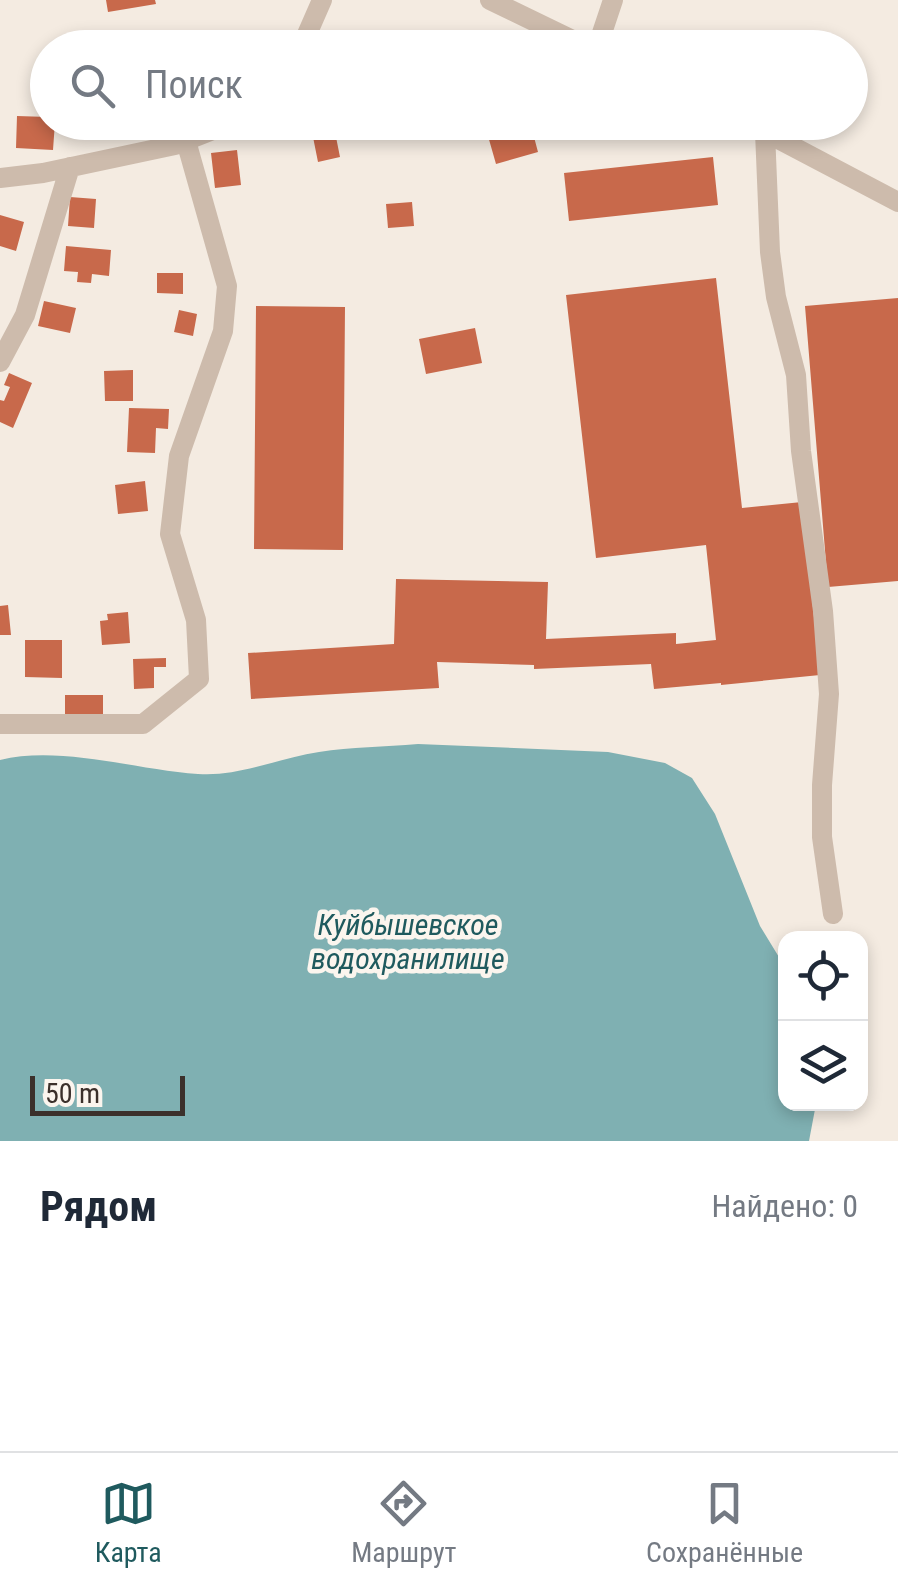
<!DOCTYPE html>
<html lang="ru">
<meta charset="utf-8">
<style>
:root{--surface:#fff;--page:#f6f6f7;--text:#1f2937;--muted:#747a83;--line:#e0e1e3;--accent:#1f5a5e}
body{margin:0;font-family:"Roboto Condensed",sans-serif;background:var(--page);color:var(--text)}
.controls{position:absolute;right:30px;bottom:30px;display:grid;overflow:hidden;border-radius:20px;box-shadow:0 5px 15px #0003}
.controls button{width:90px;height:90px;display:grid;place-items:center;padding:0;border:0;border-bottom:2px solid var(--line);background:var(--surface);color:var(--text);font:50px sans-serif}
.scale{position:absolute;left:30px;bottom:25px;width:155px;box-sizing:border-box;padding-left:10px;border:5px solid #3b302b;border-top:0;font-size:28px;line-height:35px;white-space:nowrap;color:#3b302b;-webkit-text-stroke:8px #fbf5ee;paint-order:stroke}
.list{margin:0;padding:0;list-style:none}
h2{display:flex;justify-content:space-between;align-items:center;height:130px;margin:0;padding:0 40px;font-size:42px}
h2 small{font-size:32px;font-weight:400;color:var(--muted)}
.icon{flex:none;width:55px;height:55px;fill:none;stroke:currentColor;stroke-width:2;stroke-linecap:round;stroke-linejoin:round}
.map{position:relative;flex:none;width:898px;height:1141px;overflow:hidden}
.search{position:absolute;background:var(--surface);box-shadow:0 5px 15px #0003;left:30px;right:30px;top:30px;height:110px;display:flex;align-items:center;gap:25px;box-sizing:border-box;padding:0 35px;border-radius:55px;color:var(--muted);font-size:38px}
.sheet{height:310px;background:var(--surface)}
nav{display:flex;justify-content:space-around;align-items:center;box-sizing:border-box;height:140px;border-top:2px solid var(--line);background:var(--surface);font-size:28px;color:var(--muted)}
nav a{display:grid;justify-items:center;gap:5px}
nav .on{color:var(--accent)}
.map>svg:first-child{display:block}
</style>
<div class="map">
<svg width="898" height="1141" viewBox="0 0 898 1141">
<rect width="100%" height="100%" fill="#f4ebe1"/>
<path fill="#7fb0b2" d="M418,744L608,752L665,763L692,778L715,814L760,926L785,967L786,1104H816L809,1141H0V760C60,745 137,770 198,774C239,777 279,758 319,752C351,747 385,747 418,744Z"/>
<path fill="#c8694b" d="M106,0H155L156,4L108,12Z
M17,116L48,117V122H55L53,150L16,148Z
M310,122H333L340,157L318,162Z
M484,122H530L538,152L496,164Z
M237,150L241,185L215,188L211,153Z
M713,157L718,205L569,221L564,173Z
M70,197L96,199L94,228L68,226Z
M412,202L414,226L388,228L386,204Z
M0,215L24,222L16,251L0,246Z
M66,246L111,250L109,276L92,274L91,283L77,282L78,272L64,271Z
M157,273H183V294L157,293Z
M716,278L742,508L802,502L820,675L721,685V683L654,689L651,664L534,669V665L437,662L439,688L251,699L248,653L394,644L396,579L548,582L546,639L676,633V644L716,640L706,545L596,558L566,295Z
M898,298V581L828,587L805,306Z
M44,301L76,308L70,333L38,326Z
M256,306L345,307L343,550L254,549Z
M179,310L197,314L193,336L174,332Z
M475,328L482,363L426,374L419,339Z
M133,370V401H105L104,371Z
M9,373L32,383L13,428L0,422V400L4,401L10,387L4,385Z
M129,408L169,409L168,429L156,428L155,453L127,452Z
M145,481L148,511L118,514L115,485Z
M8,605L11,635H0V606Z
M128,612L130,643L102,645L100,621L108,620L107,614Z
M25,640H62V678L25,677Z
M166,658V667H154V688L134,689L133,659Z
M65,695H103V718H65Z"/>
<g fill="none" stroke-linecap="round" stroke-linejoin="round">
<path stroke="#cdbbac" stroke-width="20" d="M490,0L589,48
M301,48L322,0
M597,48L613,0
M746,122L898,202
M765,132L770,252L776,297L796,375L801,451L823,611L829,694L822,785V837L833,914
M0,178L43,173L175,145L233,122
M0,362L25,315L70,167
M0,724H143L199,679L196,620L170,534L179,456L223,331L227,286L186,141"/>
</g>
<g text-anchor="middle" stroke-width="9" stroke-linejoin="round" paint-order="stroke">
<g font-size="30" font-style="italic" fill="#1f5a5e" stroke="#fbf5ee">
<text x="408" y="935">Куйбышевское<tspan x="408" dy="34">водохранилище</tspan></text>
</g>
</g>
</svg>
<div class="controls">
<button><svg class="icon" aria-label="locate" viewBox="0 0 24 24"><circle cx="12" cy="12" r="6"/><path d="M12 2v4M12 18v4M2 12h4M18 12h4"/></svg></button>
<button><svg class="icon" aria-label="layers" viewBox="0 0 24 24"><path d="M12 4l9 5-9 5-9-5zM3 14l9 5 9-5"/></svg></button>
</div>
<div class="scale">50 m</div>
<div class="search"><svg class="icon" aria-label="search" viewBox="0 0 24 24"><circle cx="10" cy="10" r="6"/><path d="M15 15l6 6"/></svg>Поиск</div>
</div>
<section class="sheet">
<h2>Рядом<small>Найдено: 0</small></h2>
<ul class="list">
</ul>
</section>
<nav>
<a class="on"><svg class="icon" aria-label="map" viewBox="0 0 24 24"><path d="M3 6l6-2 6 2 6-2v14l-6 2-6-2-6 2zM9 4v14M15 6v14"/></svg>Карта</a>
<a><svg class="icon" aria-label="directions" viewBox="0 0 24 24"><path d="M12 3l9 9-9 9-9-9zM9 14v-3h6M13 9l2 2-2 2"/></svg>Маршрут</a>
<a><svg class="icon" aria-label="saved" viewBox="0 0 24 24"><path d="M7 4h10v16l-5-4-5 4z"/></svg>Сохранённые</a>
</nav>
